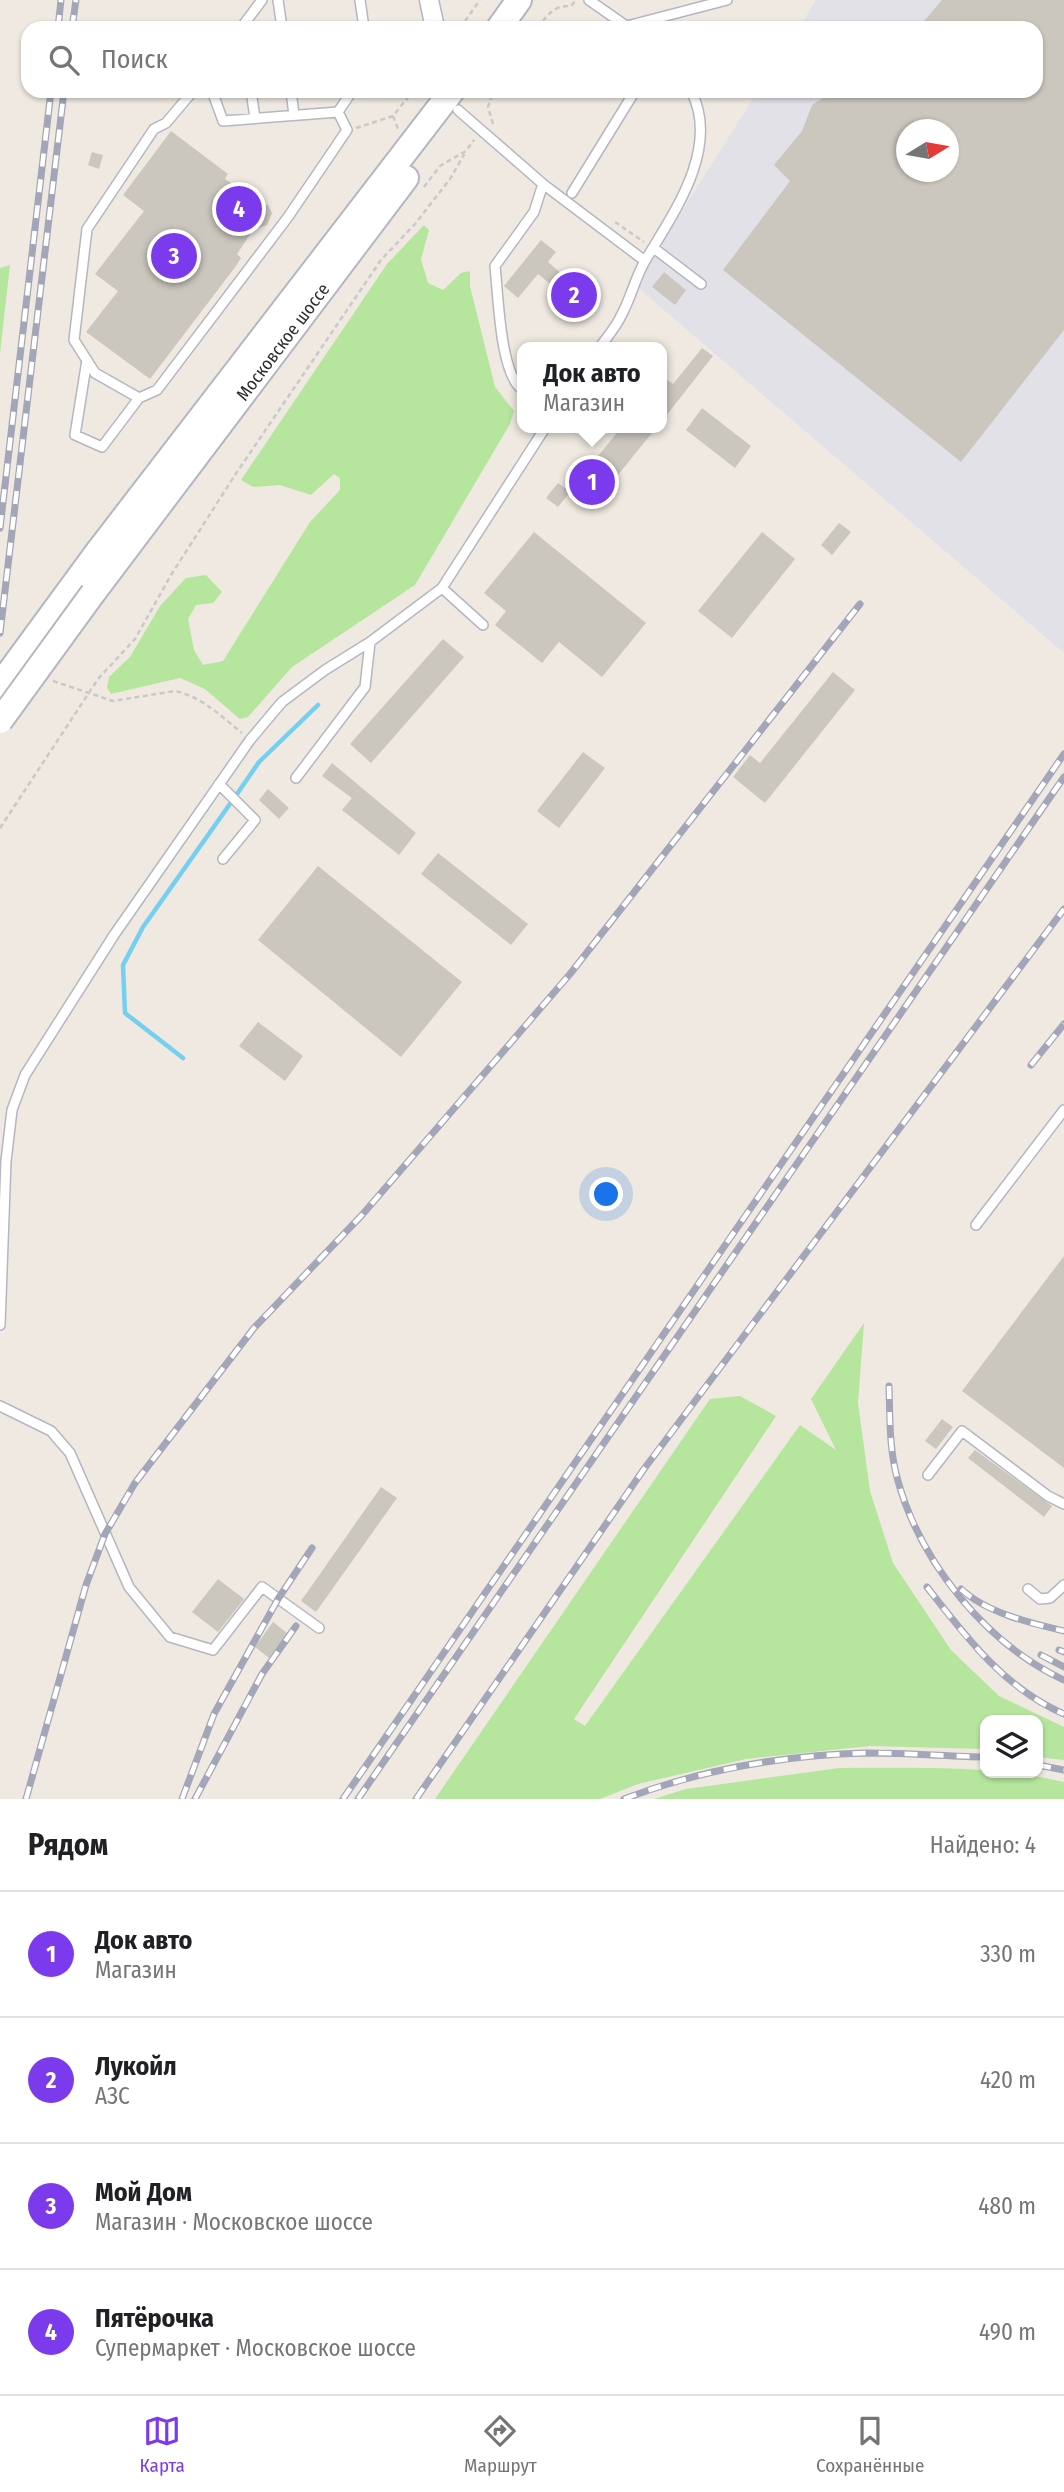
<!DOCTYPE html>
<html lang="ru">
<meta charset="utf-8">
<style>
:root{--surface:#fff;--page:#f2f2f2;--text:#202124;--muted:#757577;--line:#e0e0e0;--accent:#7c3aed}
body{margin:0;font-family:"Fira Sans Condensed",sans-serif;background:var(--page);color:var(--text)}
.controls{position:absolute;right:21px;bottom:21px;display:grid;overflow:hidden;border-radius:14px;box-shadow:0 2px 5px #0004}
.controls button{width:63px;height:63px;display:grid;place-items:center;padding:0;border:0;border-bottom:2px solid var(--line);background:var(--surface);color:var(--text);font:35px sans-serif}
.compass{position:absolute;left:896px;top:119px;width:63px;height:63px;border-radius:50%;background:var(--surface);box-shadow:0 2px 5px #0004;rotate:79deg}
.you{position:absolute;left:607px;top:1195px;width:24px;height:24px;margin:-18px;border:5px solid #fff;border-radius:50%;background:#1a73e8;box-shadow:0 0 0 10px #1a73e833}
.badge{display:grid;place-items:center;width:46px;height:46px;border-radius:50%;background:var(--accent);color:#fff;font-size:23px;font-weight:700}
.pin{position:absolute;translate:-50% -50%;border:4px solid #fff;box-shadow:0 2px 7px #0006}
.popup{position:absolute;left:517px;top:342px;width:150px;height:91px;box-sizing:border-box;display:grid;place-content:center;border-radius:14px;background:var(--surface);filter:drop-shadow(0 2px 5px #0005);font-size:23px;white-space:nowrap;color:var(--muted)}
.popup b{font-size:26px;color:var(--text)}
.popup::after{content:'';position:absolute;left:50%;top:100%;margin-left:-14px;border:14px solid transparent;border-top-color:var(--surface)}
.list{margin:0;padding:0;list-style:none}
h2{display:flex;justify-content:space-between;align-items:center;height:91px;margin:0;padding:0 28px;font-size:30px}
h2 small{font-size:23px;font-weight:400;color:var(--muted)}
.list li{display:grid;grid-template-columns:46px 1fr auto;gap:21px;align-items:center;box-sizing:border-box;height:126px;padding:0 28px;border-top:2px solid var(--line)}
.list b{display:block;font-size:26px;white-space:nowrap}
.list p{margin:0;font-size:23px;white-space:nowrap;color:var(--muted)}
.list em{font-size:23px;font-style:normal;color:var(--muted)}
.icon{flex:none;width:38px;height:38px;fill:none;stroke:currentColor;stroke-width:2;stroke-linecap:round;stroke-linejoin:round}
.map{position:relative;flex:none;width:1064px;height:1799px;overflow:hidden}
.search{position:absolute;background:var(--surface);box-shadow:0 2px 5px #0004;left:21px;right:21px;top:21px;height:77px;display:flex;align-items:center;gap:18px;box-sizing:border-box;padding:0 24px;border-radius:21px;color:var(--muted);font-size:26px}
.sheet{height:595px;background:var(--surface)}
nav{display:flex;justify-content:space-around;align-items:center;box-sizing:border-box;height:98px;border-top:2px solid var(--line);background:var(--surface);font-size:19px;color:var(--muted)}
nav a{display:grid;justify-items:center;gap:4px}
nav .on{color:var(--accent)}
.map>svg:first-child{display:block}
</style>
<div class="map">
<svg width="1064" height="1799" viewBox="0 0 1064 1799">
<rect width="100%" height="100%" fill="#efe9e1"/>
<path fill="#e3e1e8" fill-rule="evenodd" d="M816,0H1064V653L635,285L758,91H1036V28H799ZM906,130H948V172H906Z"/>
<path fill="#b6e59e" d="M424,225L429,230L421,259L428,283L443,290L461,273L470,271V286L495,387L514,411L510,424L415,585L292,667L248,717L240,719L205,689L180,678L111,694L107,688L109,677L130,657L160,606L186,578L206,575L222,592L213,603L196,605L188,619L194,650L203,665L223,661L310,522L340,490V478L334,474L311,495L280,485L253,487L241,480L387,264Z
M10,265L0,353V268Z
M864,1323L858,1403L870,1491L893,1563L951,1650L999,1696L1064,1727V1760L1038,1757V1720H985V1749L870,1746L746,1759L638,1784L600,1799H435L710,1399L740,1396L776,1416L574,1719L585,1726L800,1425L836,1450L811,1399Z
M839,1768C915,1768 990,1765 1064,1782V1799H654L686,1789Z"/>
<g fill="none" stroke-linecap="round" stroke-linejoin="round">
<path stroke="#75cff0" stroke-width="4.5" d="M237,794L259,762L318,705
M183,1058L125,1013L123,965L143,927L230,804"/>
</g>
<path fill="#cbc7bf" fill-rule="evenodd" d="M942,0H1064V330L961,462L723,270L790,181L774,165L802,131L812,105L834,91H1036V28H918ZM906,130H948V172H906Z
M171,131L228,174L225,179L238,188L249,202L268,205L272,213L267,225L253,230L237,254L241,258L236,266L150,379L86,332L118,291L95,274L144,211L123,195Z
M92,152L103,155L99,169L88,165Z
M541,240L556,252L548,262L570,281L574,276L593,291L574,314L555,298L560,292L538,274L518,298L504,286Z
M664,272L686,290L675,305L652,287Z
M702,348L713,356L662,421V376L673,384Z
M702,408L751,446L735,468L686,430Z
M621,428H656L596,502L575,484Z
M558,483L570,492L558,507L546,498Z
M839,523L851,532L832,555L821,545Z
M534,532L646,623L602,677L559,642L542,663L495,625L506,611L484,593Z
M762,532L795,559L732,638L698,611Z
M443,639L464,657L371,763L350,744Z
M833,672L855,690L765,803L733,777L750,755L760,763Z
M583,752L605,768L559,828L537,811Z
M332,763L416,833L399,855L342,810L352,798L322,776Z
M268,789L289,808L279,819L259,800Z
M438,853L528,924L511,945L421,874Z
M318,866L462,982L401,1057L258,940Z
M258,1022L303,1056L285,1081L239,1046Z
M1064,1256V1468L962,1391Z
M942,1419L953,1427L936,1449L925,1441Z
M975,1450L1052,1506L1044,1517L968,1458Z
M381,1487L397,1498L316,1612L301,1601Z
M218,1579L244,1599L218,1632L192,1612Z
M273,1622L287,1633L269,1658L255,1647Z"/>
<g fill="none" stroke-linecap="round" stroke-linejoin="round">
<g stroke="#b4b7c1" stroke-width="12">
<path id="lane" d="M278,0L282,28
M360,0L364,28
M589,0L629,28
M627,26L727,0
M241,28L262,0
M193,91L166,123L154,129L87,229L74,340L95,373L139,398L157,390L288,217L347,130L338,112
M212,91L223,121L338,112L352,91
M251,91L255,118
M291,91L294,115
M458,110L543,184L645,261
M572,193L635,91
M655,249L701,284
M600,347C607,337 616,327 621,316C631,298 635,278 645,261C673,214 721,148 691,91
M87,360L75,435L102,447L139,398
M522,389C500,375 498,292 495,266L534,212L543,184
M442,588L483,625
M296,778L365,687L370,642L442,588L545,428
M219,784L255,820L223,859
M976,1225L1064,1110
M0,1325L6,1161L12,1110L25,1075L114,935L250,740L282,702L325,670L370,642
M0,1406L51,1431L70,1453L129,1587L170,1637L213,1650L262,1587L319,1628
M928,1475L962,1431L1048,1496L1064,1504
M1028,1589L1040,1599L1050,1598L1064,1585"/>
</g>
<g stroke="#b4b7c1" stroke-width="21">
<path id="street" d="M429,0L435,28"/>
</g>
<g stroke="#b4b7c1" stroke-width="28">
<path id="secondary" d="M499,28L519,0
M93,593L406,178
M0,685L96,554L452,91"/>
</g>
<path stroke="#c9c9c9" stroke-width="2.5" stroke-dasharray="5 3.5" stroke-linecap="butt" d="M460,28L480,0
M538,28C547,15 554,5 571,6L576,0
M393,116L398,129
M493,124L488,107L493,91
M356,128L393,116L413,91
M424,187L440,166L466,151L474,140
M615,222L644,242
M53,681L113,701L175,691C202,697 221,716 242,733
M0,828L98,679L135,639L171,575L235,475L381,260L415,224L450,179L466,151"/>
<use href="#lane" stroke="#fff" stroke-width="9"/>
<use href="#street" stroke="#fff" stroke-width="18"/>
<use href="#secondary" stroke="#fff" stroke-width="24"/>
<g stroke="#a3a6b8" stroke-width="7">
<path id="rail" d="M58,28L61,0
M72,28L76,0
M0,528L51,91
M0,633L64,91
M1031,1065L1064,1024
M889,1386C890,1418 889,1450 898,1481C921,1563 986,1644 1064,1680
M927,1587C966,1637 1004,1688 1064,1714
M961,1589C987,1613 1030,1623 1064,1631
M1059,1650L1064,1652
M1041,1655L1064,1667
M1038,1765L1064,1770
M26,1799L86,1585L105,1534L135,1483L254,1328L362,1215L570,974L860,604
M182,1799L214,1714L278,1599L312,1548
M195,1799L262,1674L296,1626
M343,1799L1064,754
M358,1799L1064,777
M416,1799L644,1469L1064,909
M624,1799C700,1770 785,1755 867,1753C906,1753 946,1756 985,1757"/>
</g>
<use href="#rail" stroke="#fff" stroke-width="4.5" stroke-dasharray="13" stroke-linecap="butt"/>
<g stroke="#b4b7c1" stroke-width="28" stroke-linecap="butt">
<path id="secondary-bridge" d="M0,721L93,593"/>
</g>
<use href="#secondary-bridge" stroke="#fff" stroke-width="24"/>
</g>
<g text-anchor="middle" stroke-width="5" stroke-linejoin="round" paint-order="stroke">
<g font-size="18" fill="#2e2e2e" stroke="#fff">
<text transform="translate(283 342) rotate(-53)" y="6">Московское шоссе</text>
</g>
</g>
</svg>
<div class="controls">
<button><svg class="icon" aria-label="layers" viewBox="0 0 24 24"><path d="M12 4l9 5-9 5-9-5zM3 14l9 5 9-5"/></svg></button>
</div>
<svg class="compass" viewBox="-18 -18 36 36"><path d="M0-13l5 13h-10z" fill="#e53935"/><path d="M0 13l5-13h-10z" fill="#757577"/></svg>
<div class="you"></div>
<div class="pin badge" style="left:592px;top:482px">1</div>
<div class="popup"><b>Док авто</b>Магазин</div>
<div class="pin badge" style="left:574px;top:295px">2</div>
<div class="pin badge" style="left:174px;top:256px">3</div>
<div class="pin badge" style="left:239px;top:209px">4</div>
<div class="search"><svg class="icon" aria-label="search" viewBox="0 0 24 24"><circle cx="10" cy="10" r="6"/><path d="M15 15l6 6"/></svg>Поиск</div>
</div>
<section class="sheet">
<h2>Рядом<small>Найдено: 4</small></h2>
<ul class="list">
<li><span class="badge">1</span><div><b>Док авто</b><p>Магазин</p></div><em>330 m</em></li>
<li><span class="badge">2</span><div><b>Лукойл</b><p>АЗС</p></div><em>420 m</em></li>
<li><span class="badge">3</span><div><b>Мой Дом</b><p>Магазин · Московское шоссе</p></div><em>480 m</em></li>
<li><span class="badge">4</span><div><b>Пятёрочка</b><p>Супермаркет · Московское шоссе</p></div><em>490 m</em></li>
</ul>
</section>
<nav>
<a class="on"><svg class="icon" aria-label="map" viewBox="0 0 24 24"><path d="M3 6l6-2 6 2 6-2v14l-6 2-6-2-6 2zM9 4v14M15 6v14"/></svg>Карта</a>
<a><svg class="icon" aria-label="directions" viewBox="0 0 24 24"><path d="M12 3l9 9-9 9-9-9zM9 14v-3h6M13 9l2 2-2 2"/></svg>Маршрут</a>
<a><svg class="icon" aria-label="saved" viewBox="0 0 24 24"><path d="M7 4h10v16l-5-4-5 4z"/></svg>Сохранённые</a>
</nav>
